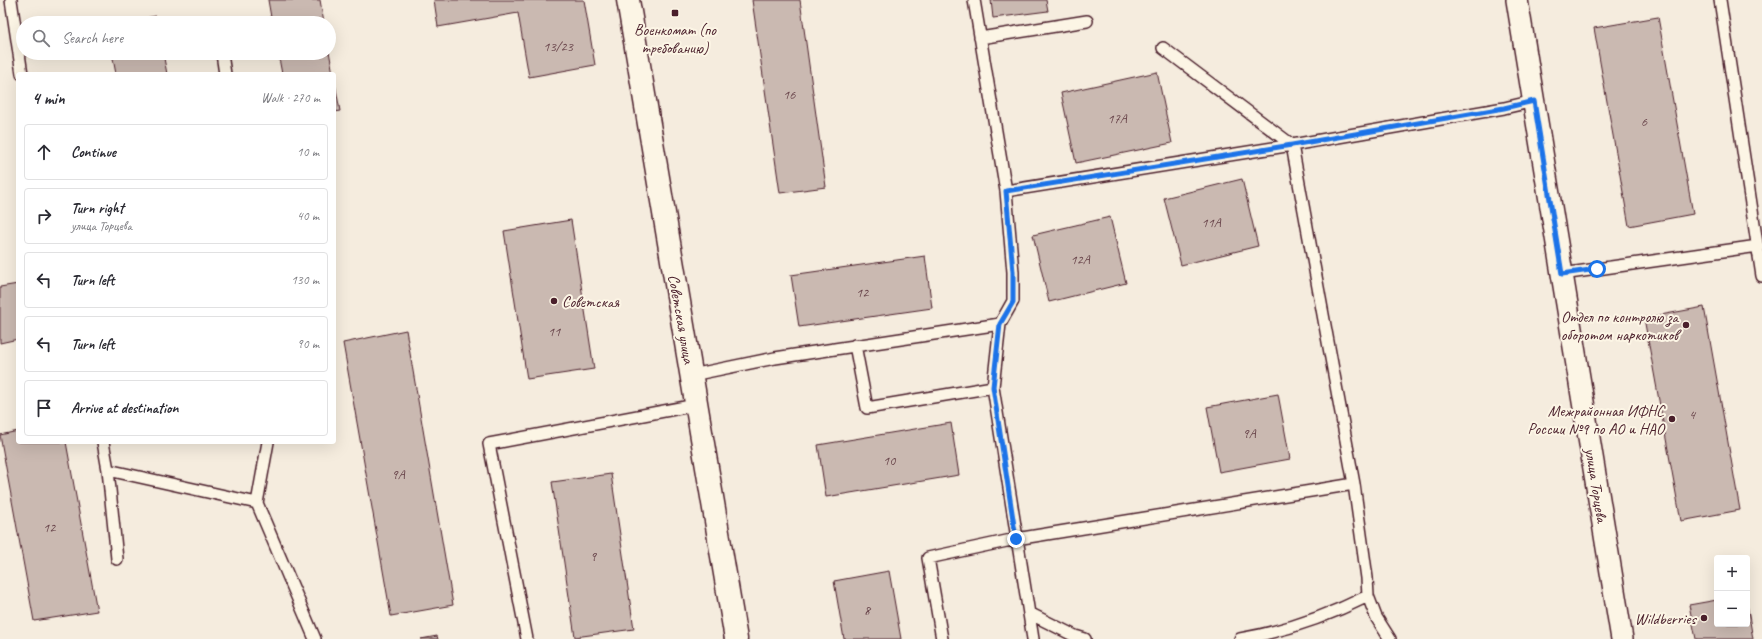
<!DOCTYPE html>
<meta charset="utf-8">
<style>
:root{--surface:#fff;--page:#f2f2f3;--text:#2b2b33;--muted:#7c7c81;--line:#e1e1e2}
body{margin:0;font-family:Caveat,sans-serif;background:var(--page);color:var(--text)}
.controls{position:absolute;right:12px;bottom:12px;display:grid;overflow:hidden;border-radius:4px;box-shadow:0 4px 16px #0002}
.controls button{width:36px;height:36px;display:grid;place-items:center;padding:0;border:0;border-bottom:1px solid var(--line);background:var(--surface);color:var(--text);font:20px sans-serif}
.stop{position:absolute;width:12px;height:12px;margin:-9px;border:3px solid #1a73e8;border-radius:50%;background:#fff}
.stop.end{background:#1a73e8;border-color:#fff;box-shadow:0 1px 4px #0008}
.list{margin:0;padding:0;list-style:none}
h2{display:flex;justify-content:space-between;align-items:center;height:52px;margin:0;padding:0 16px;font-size:17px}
h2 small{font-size:13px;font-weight:400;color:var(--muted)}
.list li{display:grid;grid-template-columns:26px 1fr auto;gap:12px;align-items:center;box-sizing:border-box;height:56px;margin:0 8px 8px;padding:0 8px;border:1px solid var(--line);border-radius:4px}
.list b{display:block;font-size:15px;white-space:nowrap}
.list p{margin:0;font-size:13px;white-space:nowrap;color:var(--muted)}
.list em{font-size:13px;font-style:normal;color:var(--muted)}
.icon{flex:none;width:22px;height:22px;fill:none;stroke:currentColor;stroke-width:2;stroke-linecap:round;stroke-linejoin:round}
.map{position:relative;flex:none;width:1762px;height:639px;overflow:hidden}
.search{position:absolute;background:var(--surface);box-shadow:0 4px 16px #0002;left:16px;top:16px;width:320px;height:44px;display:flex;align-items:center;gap:10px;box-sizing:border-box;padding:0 14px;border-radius:22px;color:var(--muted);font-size:15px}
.panel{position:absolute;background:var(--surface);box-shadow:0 4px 16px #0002;left:16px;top:72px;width:320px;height:372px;border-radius:4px}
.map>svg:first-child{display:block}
</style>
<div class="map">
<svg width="1762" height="639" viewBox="0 0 1762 639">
<rect width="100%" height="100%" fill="#f5ecde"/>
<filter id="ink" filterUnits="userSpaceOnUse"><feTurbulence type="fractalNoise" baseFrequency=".025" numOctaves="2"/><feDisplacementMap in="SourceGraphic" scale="8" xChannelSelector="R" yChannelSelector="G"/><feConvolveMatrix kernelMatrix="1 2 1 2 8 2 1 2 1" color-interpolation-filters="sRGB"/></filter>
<g filter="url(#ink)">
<path fill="#cab9b1" stroke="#4a1f2b" d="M268,0H320L324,23H272Z
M434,0H584L595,65L529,77L518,13L438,27Z
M752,0H800L826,187L780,193Z
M991,0H1046L1048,11L993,18Z
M156,16L157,23H118Z
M1658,17L1693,214L1629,226L1594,28Z
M329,51L333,74H282L278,53H329Z
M112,53H163L167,74H116Z
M1157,72L1172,143L1076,163L1061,93Z
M334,78L340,111L334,112Z
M1242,179L1258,246L1181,265L1164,198Z
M1110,217L1126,283L1049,302L1033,235Z
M571,220L594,369L527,379L504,231Z
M925,256L932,308L799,327L791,275Z
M18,284V339L0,343V287Z
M1704,307L1740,510L1681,521L1644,318Z
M406,330L453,605L391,616L343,343Z
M1278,394L1290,459L1219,472L1207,407Z
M951,423L959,475L826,497L818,445Z
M18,431V442H66L97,611L34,621L0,435Z
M611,474L634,629L575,637L552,482Z
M889,571L901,639H844L834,581Z
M1717,600V624H1747V604L1753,639H1696L1689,605Z
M437,636L438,639H421Z"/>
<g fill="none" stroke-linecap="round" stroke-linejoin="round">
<g stroke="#4a1f2b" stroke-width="14">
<path id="lane" d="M11,0L22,74
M1720,0L1762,276
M980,38L1087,21
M1163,48L1292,145L1354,484
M222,54L225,74
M1006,191L1292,145L1504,108L1534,101
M1562,274L1758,246
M1000,324L993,387L1033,639
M855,345L867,408L993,387
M692,375L775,358L1000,324L1013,301V272L1006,191L974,0
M103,442L108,470L117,559
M108,470L257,503L315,639
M257,503L268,442
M1368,596L1376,617L1390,639
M1029,613L1075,636L1085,639
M527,639L489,444L696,405
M942,639L928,558L1016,539L1354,484L1367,578L1368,596C1326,617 1286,631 1240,639"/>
</g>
<g stroke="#4a1f2b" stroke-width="24">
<path id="street" d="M1517,0L1622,639"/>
</g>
<g stroke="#4a1f2b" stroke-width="25">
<path id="secondary" d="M628,0L736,639"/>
</g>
<use href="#lane" stroke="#fcf5e5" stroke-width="11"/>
<use href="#street" stroke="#fcf5e5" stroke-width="21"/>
<use href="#secondary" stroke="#fcf5e5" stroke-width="22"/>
</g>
</g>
<g fill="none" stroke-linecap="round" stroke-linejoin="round" filter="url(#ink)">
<path stroke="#1a73e8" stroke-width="5" d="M1016,539L993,387L1000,324L1013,302V272L1006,191L1292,145L1504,108L1534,101L1562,274L1597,269"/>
</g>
<g fill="#4a1f2b" stroke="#fcf5e5" stroke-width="1.5">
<rect x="671" y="9" width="8" height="8" rx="2"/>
<circle cx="554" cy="301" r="4"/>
<circle cx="1686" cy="325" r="4"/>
<circle cx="1672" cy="419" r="4"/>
<circle cx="1704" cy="618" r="4"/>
</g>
<g text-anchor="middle" stroke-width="4" stroke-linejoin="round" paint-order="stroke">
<g font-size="14" fill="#6a464c">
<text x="558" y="51">13/23</text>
<text x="789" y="99">16</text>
<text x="1117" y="123">17А</text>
<text x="1644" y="126">6</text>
<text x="1211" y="227">11А</text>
<text x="1080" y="264">12А</text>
<text x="862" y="297">12</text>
<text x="554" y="336">11</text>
<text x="1692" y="419">4</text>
<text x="1249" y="438">9А</text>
<text x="889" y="465">10</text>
<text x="398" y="479">9А</text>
<text x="49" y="532">12</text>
<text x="593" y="561">9</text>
<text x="867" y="615">8</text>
</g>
<g font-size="16" fill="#4a1f2b" stroke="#fcf5e5" text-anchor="end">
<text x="675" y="35" text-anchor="middle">Военкомат (по<tspan x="675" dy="18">требованию)</tspan></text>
<text x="562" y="307" text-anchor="start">Советская</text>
<text x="1678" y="322">Отдел по контролю за<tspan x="1678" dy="18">оборотом наркотиков</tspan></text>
<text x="1664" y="416">Межрайонная ИФНС<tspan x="1664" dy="18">России №9 по АО и НАО</tspan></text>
<text x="1696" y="624">Wildberries</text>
</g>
<g font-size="16" fill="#4a1f2b" stroke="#fcf5e5">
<text transform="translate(682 319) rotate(80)" y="6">Советская улица</text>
<text transform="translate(1597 485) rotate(81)" y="6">улица Торцева</text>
</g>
</g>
</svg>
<div class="controls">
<button>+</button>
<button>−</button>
</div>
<div class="stop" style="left:1597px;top:269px"></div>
<div class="stop end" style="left:1016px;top:539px"></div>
<div class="search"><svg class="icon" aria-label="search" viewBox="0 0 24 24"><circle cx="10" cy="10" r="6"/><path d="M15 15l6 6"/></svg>Search here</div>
<section class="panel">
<h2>4 min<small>Walk · 270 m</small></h2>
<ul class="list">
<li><svg class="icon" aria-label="ahead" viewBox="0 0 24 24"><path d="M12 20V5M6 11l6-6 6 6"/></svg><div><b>Continue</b></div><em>10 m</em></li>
<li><svg class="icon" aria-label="right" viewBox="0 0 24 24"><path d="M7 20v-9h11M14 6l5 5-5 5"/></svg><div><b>Turn right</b><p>улица Торцева</p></div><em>40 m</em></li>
<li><svg class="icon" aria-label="left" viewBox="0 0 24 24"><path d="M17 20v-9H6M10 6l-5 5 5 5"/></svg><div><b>Turn left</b></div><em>130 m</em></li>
<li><svg class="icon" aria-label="left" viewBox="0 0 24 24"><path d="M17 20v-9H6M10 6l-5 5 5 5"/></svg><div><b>Turn left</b></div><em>90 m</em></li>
<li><svg class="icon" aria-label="arrive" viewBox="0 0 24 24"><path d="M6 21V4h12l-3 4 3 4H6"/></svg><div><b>Arrive at destination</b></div></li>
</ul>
</section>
</div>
